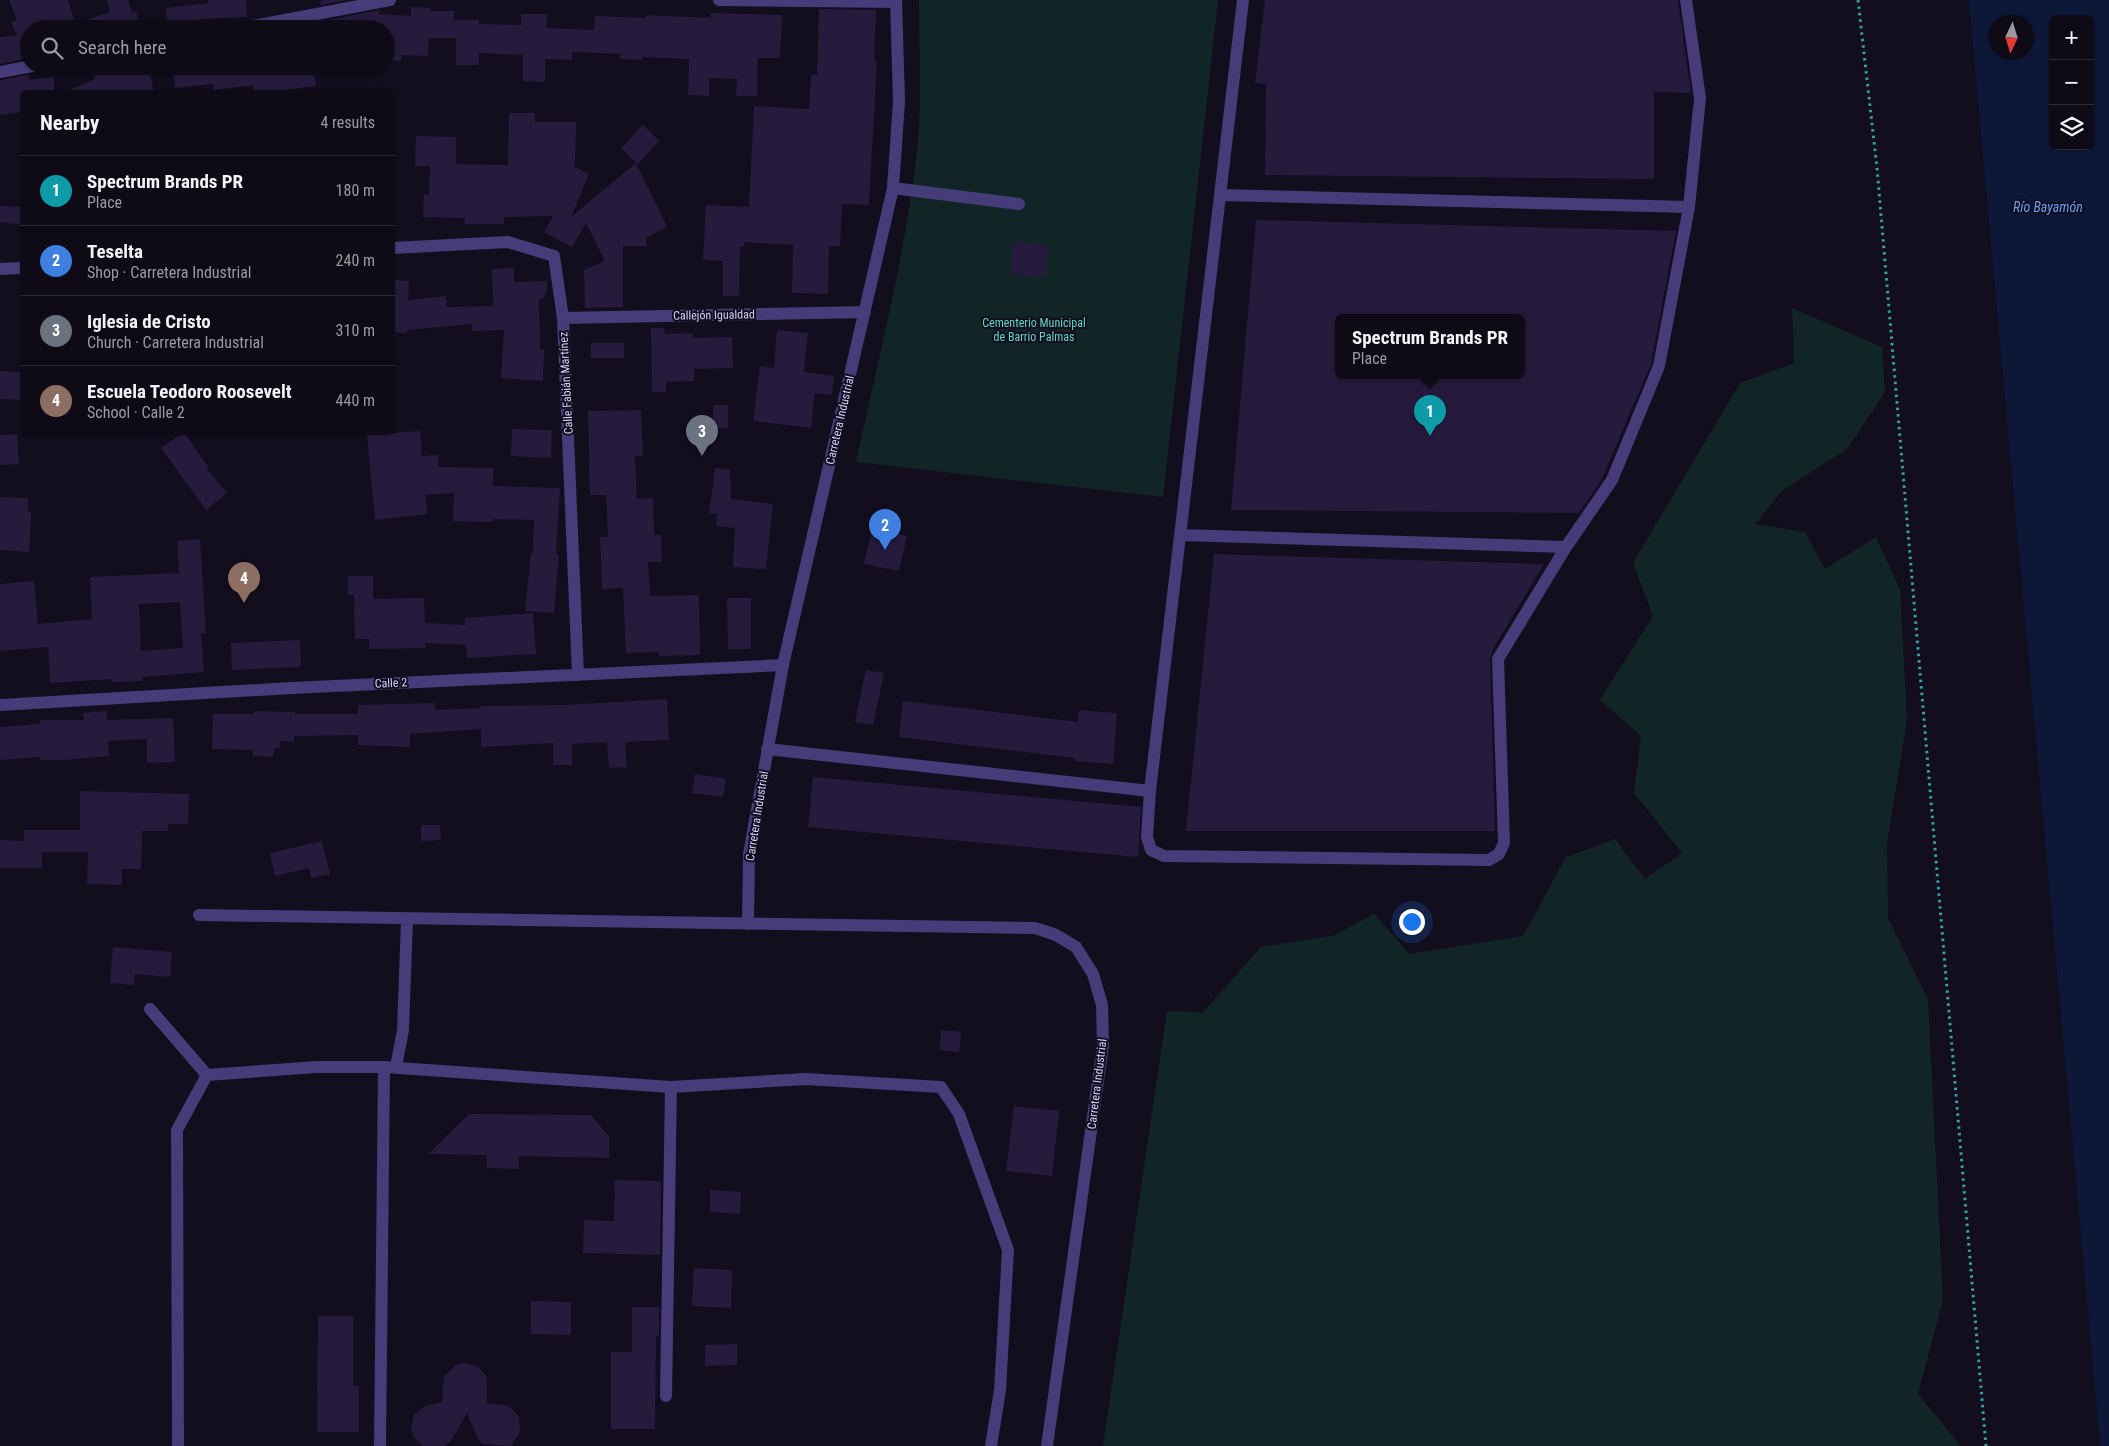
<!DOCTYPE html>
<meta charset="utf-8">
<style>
:root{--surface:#0e0a16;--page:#1c1823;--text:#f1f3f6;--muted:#9b9aa1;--line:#2e2b35;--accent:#8c9099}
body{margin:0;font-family:"Roboto Condensed",sans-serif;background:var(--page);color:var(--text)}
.controls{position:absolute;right:15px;top:15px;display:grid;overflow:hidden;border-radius:8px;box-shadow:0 1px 4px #0004}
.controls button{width:45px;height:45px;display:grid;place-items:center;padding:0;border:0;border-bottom:1px solid var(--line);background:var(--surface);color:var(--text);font:25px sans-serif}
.compass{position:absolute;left:1989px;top:15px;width:45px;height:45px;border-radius:50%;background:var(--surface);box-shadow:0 1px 4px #0004;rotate:184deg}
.you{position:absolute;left:1411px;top:921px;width:18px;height:18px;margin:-12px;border:4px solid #fff;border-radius:50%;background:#1a73e8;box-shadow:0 0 0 8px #1a73e833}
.badge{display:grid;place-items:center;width:32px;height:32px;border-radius:50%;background:var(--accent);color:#fff;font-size:16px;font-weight:700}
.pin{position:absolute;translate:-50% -41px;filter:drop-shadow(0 1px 2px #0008)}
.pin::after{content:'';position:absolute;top:26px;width:18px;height:15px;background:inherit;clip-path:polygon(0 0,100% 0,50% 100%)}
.popup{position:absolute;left:1335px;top:314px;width:190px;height:65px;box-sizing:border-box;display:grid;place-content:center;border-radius:8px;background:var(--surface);filter:drop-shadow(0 1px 4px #0005);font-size:16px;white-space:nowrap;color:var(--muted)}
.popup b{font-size:19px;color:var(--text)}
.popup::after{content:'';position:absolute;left:50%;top:100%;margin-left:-10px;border:10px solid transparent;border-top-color:var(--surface)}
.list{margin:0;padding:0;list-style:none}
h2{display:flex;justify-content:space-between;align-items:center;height:65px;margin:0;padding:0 20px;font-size:21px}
h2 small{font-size:16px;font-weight:400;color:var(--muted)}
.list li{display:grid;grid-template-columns:32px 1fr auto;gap:15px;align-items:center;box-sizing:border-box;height:70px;padding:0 20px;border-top:1px solid var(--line)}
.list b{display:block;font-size:19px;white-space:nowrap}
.list p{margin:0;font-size:16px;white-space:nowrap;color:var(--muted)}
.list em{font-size:16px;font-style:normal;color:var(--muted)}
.icon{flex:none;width:28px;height:28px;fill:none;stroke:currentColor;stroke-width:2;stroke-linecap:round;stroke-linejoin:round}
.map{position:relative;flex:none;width:2109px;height:1446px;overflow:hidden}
.search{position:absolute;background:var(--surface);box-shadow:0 1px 4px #0004;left:20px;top:20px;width:375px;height:55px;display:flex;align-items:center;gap:12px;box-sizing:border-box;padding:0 18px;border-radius:28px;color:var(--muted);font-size:19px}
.panel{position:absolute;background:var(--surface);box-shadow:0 1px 4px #0004;left:20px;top:90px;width:375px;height:345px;border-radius:8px}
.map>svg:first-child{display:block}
</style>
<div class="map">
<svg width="2109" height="1446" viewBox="0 0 2109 1446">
<rect width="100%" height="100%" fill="#120e1e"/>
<path fill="#112527" d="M919,0H1218L1163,497L856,462C879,356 907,249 918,141C922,94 919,47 919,0Z
M1792,308L1882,347L1885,392L1847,449L1782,491L1755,524L1805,532L1825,569L1876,537L1900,590L1907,720L1887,844L1888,918L1928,999L1943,1300L1918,1394L1961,1446H1103L1167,1011L1203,1012L1261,947L1336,935L1374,913L1409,954L1523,936L1566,857L1615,839L1645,879L1682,853L1634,793L1641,736L1600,700L1653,616L1633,563L1740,383L1794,363Z"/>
<path fill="#0d1738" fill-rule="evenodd" d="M1969,0H2109V1446H2100ZM2053,19H2090V146H2053ZM1996,22H2026V52H1996Z"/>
<path fill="#261b3d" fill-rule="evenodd" d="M9,0H68L75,24L110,12L107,0H128L132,12L136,11L140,29H29V58L0,64V37L17,36L11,22L17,20Z
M208,0H246L247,17L199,19L200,23L168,26L166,8L209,3Z
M321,0H346L320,5Z
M1265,0H1678L1691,93L1654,92V179L1265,175L1266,84L1255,83Z
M411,7L430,8V11H454V20H479V24L521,25V14H547L546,28L594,30L595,16L646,18V15L711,18V13L782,15L780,58H758L757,96H736L737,79L709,78V96L688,95L689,59L642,57V60L620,59L621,54L572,52V60L545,59V82L523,81V55L479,53V65H456V38H429L428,56L402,55L401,61L386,60V29H319L320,22L379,10L380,14L411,16Z
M819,9L876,10L874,61H877L869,205L842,204L840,246H829L828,294L792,293L793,245L744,242V247H740L739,296H723V261L703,260L706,205L749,207L754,106L809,109L811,75H817Z
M92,66H118L119,75L148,66L154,92H64L95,79Z
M173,66H313L316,86L268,92H254L253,85L214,90L213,84L175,88Z
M29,75V80L54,77V92H22V112L0,115V80Z
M509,113H535V122H576L575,167L589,174L571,217L636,163L667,227L646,238L647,246H623V307L585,308L584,270L605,261L586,223L572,247L544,232L553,216L504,217V224H465V218L423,217L424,195H429L430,166H415L416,136L456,137V164L508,165Z
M643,125L659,141L638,164L621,148Z
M0,206L22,207V225L0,222Z
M1256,220L1676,231L1651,364L1601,481L1579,513L1231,510ZM1339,317H1521V375H1339Z
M1013,242L1048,245L1046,277L1010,274Z
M514,268V282L547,281V291L543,299H539L540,349H544L543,381L501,378L504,330L472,331V324L407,330V333L392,332V280L409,281L408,300L446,296L447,307L493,306L492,269Z
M651,328H664L665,334L693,333V338L732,337L733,368L694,369V381L666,382V392H652Z
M777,330L808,333L804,372L834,376L832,395L815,393L811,428L753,421L760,366L774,368Z
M591,343H624V358H591Z
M0,371L22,372L21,400L0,399Z
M713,405H728V428H713Z
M641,410L643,456H635L637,499L653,498L654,535H661L662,562H648L650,596L699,595L700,655L659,656V652L626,653L623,588L602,589L600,537H608L606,495H590L588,411Z
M512,429L552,430L551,458L511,456Z
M420,431L422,456L438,455L439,467L493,468V486L560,488L556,554L559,555L554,613L525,611L531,553H533L534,520L493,519V522L453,521L454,493L425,495L427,514L375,520L367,435Z
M184,432L209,468L207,469L227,493L206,510L161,448Z
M17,434L19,464L0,465V435Z
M715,468L730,470L731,499L773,504L766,569L733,567L735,528L716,526L717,514L709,513Z
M0,497L28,498V512H31L29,552L0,550Z
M872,529L907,536L899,571L864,564Z
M200,539L206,633H201L204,672L142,677L143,681L112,682V679L50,683L48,647L0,651V584L34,581L38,624L92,619L90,577L179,573L177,541ZM180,602L183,648L141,651L139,604Z
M1214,554L1544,564L1493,649L1490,659L1495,831H1186Z
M348,576H373V599L424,598L425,623L465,625V618L533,613L536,654L467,658L466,645L425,643V648L369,649V639H355L354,595H348Z
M727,598H751V649H728Z
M300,640L301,667L232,670L231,643Z
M866,670L884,673L873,725L855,722Z
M667,699L669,740L625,742L627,767L609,768L607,742L572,744V765H553V743L481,747V729L410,734V747L358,745V735L294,736V742L280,741V748H274L273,757L253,756V750L212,749L213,714H254V711L295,712V714H358V705L435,703V710L481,708V706L565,705Z
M903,701L1078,722L1079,710L1117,713L1113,764L1075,761V758L899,737Z
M106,711L107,720L173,718L175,762L147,763V739L108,741L109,756L65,760H40V757L0,760V727L40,724V720H84L83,713Z
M695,774L726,779L723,797L692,793Z
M813,777L1141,807L1138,857L808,827Z
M80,791L189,794L188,824H168V831H142L141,869H122V885L87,884L88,852H42V868H0V840L24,841V830H80Z
M421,825H440L441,840L421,841Z
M322,841L330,874L311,878L309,868L275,876L270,853Z
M113,947L172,952L170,977L135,974L134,985L110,983Z
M941,1030L961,1032L959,1052L940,1050Z
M1014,1106L1059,1111L1052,1176L1006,1171Z
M469,1114L591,1115L609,1136V1158L519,1156V1169L487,1168V1155L428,1154Z
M615,1180L661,1181L660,1255L583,1253L584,1220L614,1221Z
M710,1190L741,1192L740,1214L710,1212Z
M694,1268L732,1270L731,1308L692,1306Z
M531,1301L571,1302V1335L531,1334Z
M632,1307H659V1336H656L655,1429H611V1352H632Z
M318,1316H353V1386H359V1432H317Z
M737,1344V1365L705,1366V1345Z
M462,1363L477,1366L487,1377V1403L509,1406L519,1417L520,1432L511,1446L483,1444L478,1439L467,1413L451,1441L445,1446H423L414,1437L411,1430L414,1415L425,1406L442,1402L444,1376L455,1366Z"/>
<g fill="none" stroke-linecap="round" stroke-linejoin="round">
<path stroke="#379fa6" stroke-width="3" stroke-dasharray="2.5 4" stroke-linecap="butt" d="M1858,0L1877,168L1986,1446"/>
<path stroke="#463c79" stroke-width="12" d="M719,0L896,2
M1243,0L1150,791L1147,837L1151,850L1164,856L1489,860L1499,854L1504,843L1498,659L1566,547L1612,480L1659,366L1689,207L1700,98L1686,0
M237,29L390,0
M0,72L32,66
M893,188L1019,204
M1220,195L1689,207
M392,248L508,242L554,256L563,318L578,675
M0,269L22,268
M563,318L865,312
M1180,535L1566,547
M0,705L292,688L783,665
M767,749L1150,791
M199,915L1035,928L1056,935L1076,947L1093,974L1102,1005L1103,1045L1047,1446
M748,924L749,854L783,665L893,188L899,101L896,0
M150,1009L207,1075L316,1067H384L671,1087L806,1079L941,1087L959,1114L1008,1250L1000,1390L991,1446
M396,1067L403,1030L407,920
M666,1396L671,1087
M178,1446L177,1130L207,1075
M380,1446L384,1067"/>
</g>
<g text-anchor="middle" stroke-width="4" stroke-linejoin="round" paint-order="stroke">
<g font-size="12" fill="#d9cefb" stroke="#120e1e">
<text transform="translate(714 315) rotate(-1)" y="4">Callejón Igualdad</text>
<text transform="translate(566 383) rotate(-93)" y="4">Calle Fabián Martínez</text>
<text transform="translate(840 420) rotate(-77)" y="4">Carretera Industrial</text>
<text transform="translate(391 683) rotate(-3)" y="4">Calle 2</text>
<text transform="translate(757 816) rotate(-81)" y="4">Carretera Industrial</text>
<text transform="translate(1097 1084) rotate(-83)" y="4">Carretera Industrial</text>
</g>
<g font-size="12" fill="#61d4c6" stroke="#120e1e">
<text x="1034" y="327">Cementerio Municipal<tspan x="1034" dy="14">de Barrio Palmas</tspan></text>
</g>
<g font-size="14" font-style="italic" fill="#659ff3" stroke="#120e1e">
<text x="2048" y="212">Río Bayamón</text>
</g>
</g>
</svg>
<div class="controls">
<button>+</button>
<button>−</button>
<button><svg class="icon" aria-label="layers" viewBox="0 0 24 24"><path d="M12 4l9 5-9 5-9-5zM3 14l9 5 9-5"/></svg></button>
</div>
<svg class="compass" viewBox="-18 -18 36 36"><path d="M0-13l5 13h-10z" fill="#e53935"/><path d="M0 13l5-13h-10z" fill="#9b9aa1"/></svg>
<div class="you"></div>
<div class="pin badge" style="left:1430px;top:436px;background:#0f9aa8">1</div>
<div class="popup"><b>Spectrum Brands PR</b>Place</div>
<div class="pin badge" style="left:885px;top:550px;background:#3f7fe0">2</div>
<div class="pin badge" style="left:702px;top:456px;background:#6b7280">3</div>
<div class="pin badge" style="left:244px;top:603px;background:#8d6e63">4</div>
<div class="search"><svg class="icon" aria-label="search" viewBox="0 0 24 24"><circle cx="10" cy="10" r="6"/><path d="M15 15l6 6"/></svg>Search here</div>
<section class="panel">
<h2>Nearby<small>4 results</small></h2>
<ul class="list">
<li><span class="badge" style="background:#0f9aa8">1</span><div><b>Spectrum Brands PR</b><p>Place</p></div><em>180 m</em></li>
<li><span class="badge" style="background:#3f7fe0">2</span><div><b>Teselta</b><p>Shop · Carretera Industrial</p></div><em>240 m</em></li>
<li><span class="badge" style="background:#6b7280">3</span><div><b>Iglesia de Cristo</b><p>Church · Carretera Industrial</p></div><em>310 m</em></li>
<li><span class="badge" style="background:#8d6e63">4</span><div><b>Escuela Teodoro Roosevelt</b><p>School · Calle 2</p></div><em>440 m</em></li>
</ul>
</section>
</div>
